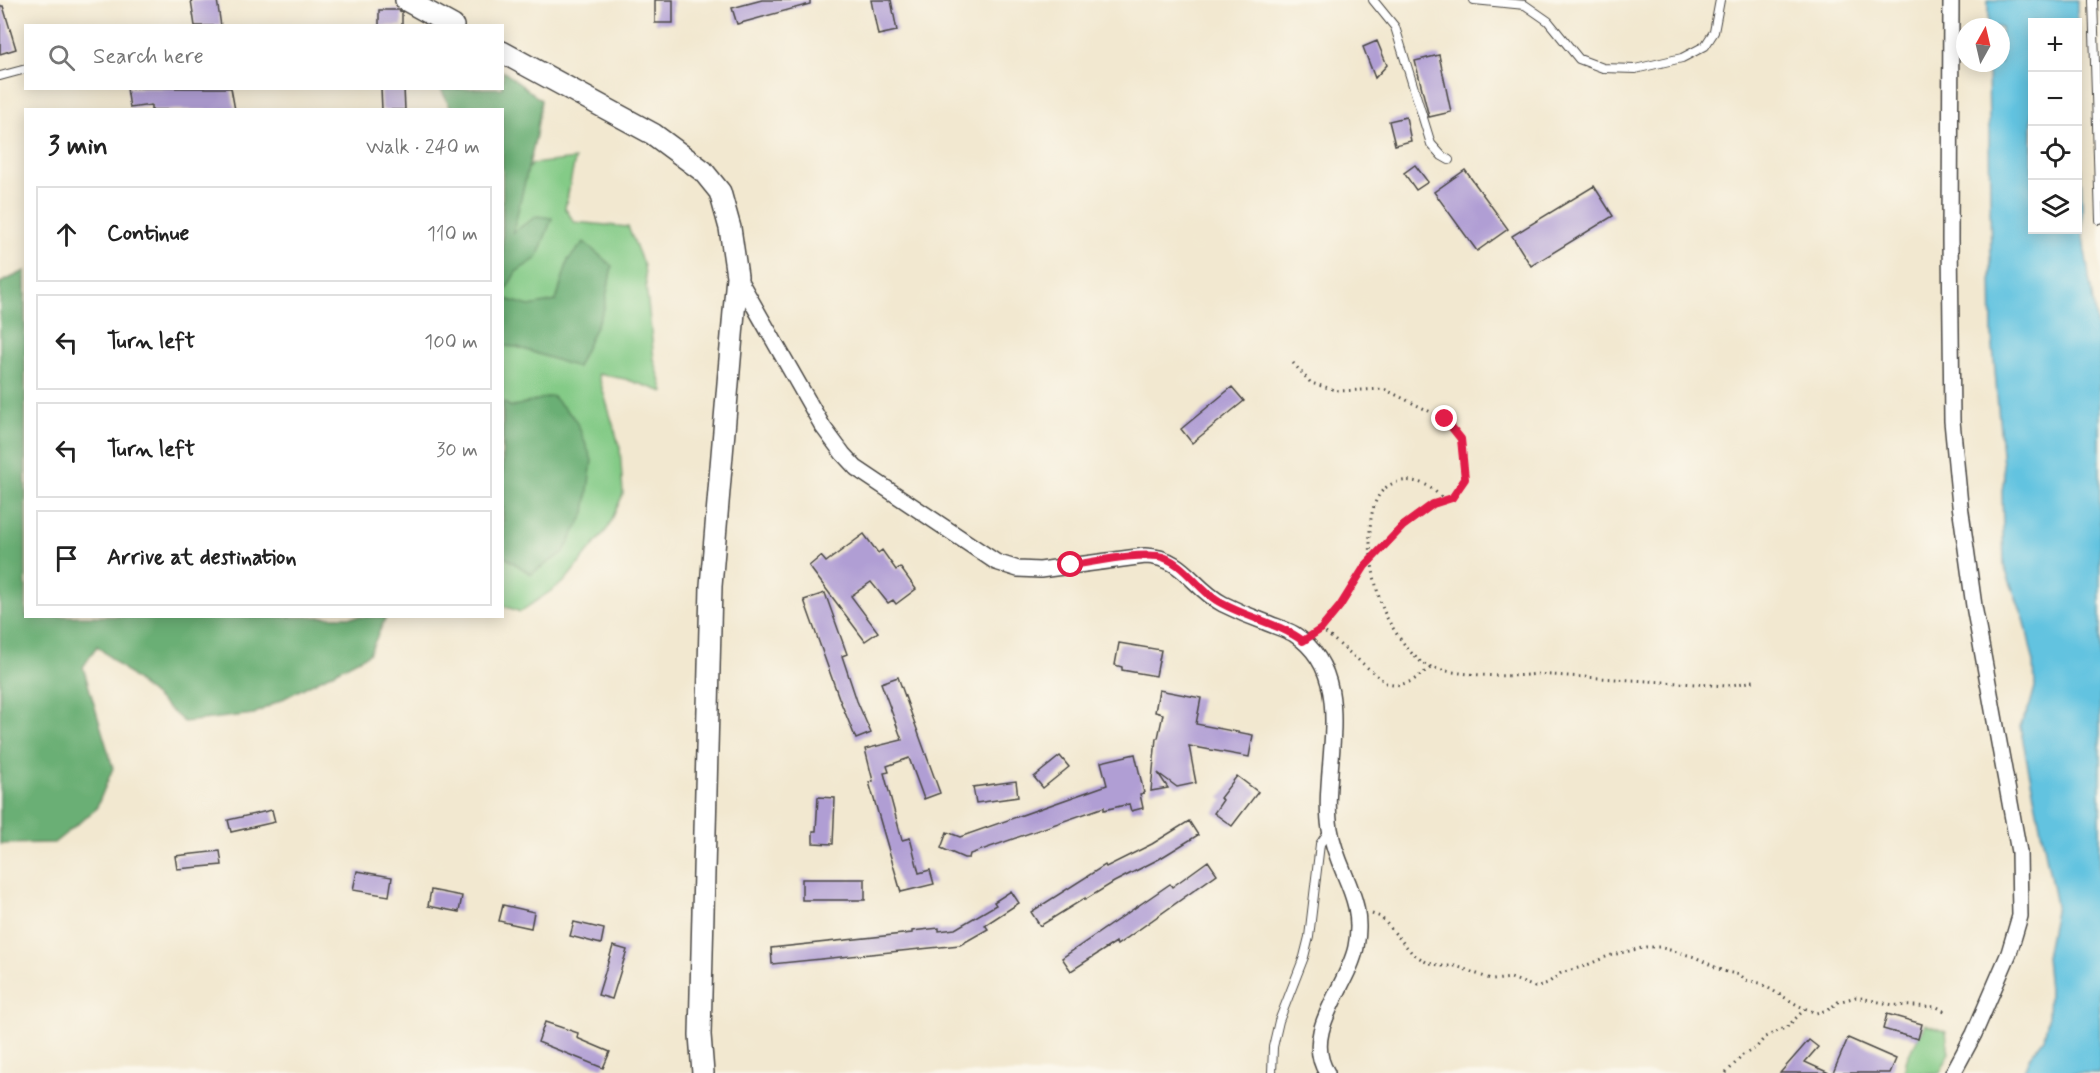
<!DOCTYPE html>
<meta charset="utf-8">
<style>
:root{--surface:#fff;--page:#f2f2f2;--text:#222;--muted:#767676;--line:#e0e0e0}
body{margin:0;font-family:Mynerve,sans-serif;background:var(--page);color:var(--text)}
.controls{position:absolute;right:18px;top:18px;display:grid;overflow:hidden;border-radius:0px;box-shadow:0 3px 15px #0003}
.controls button{width:54px;height:54px;display:grid;place-items:center;padding:0;border:0;border-bottom:2px solid var(--line);background:var(--surface);color:var(--text);font:30px sans-serif}
.compass{position:absolute;left:1956px;top:18px;width:54px;height:54px;border-radius:50%;background:var(--surface);box-shadow:0 3px 15px #0003;rotate:8deg}
.stop{position:absolute;width:18px;height:18px;margin:-14px;border:4px solid #e11d48;border-radius:50%;background:#fff}
.stop.end{background:#e11d48;border-color:#fff;box-shadow:0 2px 6px #0008}
.list{margin:0;padding:0;list-style:none}
h2{display:flex;justify-content:space-between;align-items:center;height:78px;margin:0;padding:0 24px;font-size:26px}
h2 small{font-size:20px;font-weight:400;color:var(--muted)}
.list li{display:grid;grid-template-columns:39px 1fr auto;gap:18px;align-items:center;box-sizing:border-box;height:96px;margin:0 12px 12px;padding:0 12px;border:2px solid var(--line);border-radius:0px}
.list b{display:block;font-size:22px;white-space:nowrap}
.list em{font-size:20px;font-style:normal;color:var(--muted)}
.icon{flex:none;width:33px;height:33px;fill:none;stroke:currentColor;stroke-width:2;stroke-linecap:round;stroke-linejoin:round}
.map{position:relative;flex:none;width:2100px;height:1073px;overflow:hidden}
.search{position:absolute;background:var(--surface);box-shadow:0 3px 15px #0003;left:24px;top:24px;width:480px;height:66px;display:flex;align-items:center;gap:15px;box-sizing:border-box;padding:0 21px;border-radius:0px;color:var(--muted);font-size:22px}
.panel{position:absolute;background:var(--surface);box-shadow:0 3px 15px #0003;left:24px;top:108px;width:480px;height:510px;border-radius:0px}
.map>svg:first-child{display:block}
</style>
<div class="map">
<svg width="2100" height="1073" viewBox="0 0 2100 1073">
<rect width="100%" height="100%" fill="#fbf7ec"/>
<filter id="ink" filterUnits="userSpaceOnUse"><feTurbulence type="fractalNoise" baseFrequency=".0167" numOctaves="2"/><feDisplacementMap in="SourceGraphic" scale="12" xChannelSelector="R" yChannelSelector="G"/><feConvolveMatrix kernelMatrix="1 2 1 2 8 2 1 2 1" color-interpolation-filters="sRGB"/></filter>
<filter id="wash" filterUnits="userSpaceOnUse"><feTurbulence type="fractalNoise" baseFrequency=".008" numOctaves="4" result="noise"/><feDisplacementMap in="SourceGraphic" scale="24" xChannelSelector="R" yChannelSelector="G"/><feGaussianBlur stdDeviation="1.35" result="paint"/><feColorMatrix in="noise" values="0 0 0 0 0 0 0 0 0 0 0 0 0 0 0 0 0 1.4 0 .05"/><feComposite in="paint" operator="in"/></filter>
<g filter="url(#wash)">
<rect width="100%" height="100%" fill="#f2e8d0"/>
<path fill="#84cb87" stroke="#587b59" stroke-width="1.5" d="M575,159L565,208L574,222L628,227L644,266L654,359L664,392L625,379L598,374L620,448L623,494L608,528L564,582L520,612L502,605V200L532,164Z
M1925,1024L1946,1032L1949,1054L1940,1073H1904C1906,1068 1905,1064 1907,1059C1912,1047 1920,1036 1925,1024Z"/>
<path fill="#6baf74" stroke="#4b6d50" stroke-width="1.5" d="M503,71L541,100L536,135L513,232L537,216L552,218L537,258L516,272L503,295L502,110L451,109L441,89L502,88Z
M584,242L612,266L604,309L577,367L517,347L503,346V298L529,306L556,301L568,260Z
M25,271L26,616L386,617L369,654L254,714L184,722L97,646L83,667L113,768L96,809L54,843L0,844V283Z
M552,396L576,420L592,460L585,513L563,553L531,574L503,556V402L511,407Z"/>
<path fill="#62c3e0" stroke="#467786" stroke-width="1.5" d="M1988,0H2077V22H2032V230H2078V81L2083,237L2100,347V1073H2023L2030,1056L2044,1038L2048,1018L2049,990L2046,957L2056,905L2020,726L2030,705L2035,687L2034,663L2025,622L2004,566L2002,491L2004,478L1992,336L1988,63H2001V27H1988Z"/>
<g id="blocks">
<path fill="#b09ed4" d="M191,0H217L221,26H195Z
M655,0H673V23H655Z
M762,0H810V4L737,24L732,8Z
M871,0H891L897,31L878,35Z
M0,6H3L16,49L0,54Z
M379,10H398L402,12V26H379Z
M1377,41L1387,65L1375,78L1363,47Z
M1439,55L1451,112L1429,117L1415,61Z
M127,88H231L235,110H151V105L130,108Z
M381,88H404L405,110H382Z
M1406,117L1411,141L1395,145L1389,121Z
M1415,165L1428,182L1416,190L1404,173Z
M1465,170L1508,229L1477,251L1434,192Z
M1594,186L1613,216L1531,266L1512,236Z
M1232,387L1244,401L1192,443L1181,429Z
M864,534L878,553L882,550L896,570L900,567L916,589L896,604L893,600L888,603L871,582L851,596L878,632L865,641L809,566L821,556L826,562Z
M825,593L847,654L842,656L857,701L871,733L856,739L839,698L804,600Z
M1119,643L1161,650L1156,676L1122,670V667L1115,665Z
M898,677L940,793L924,799L909,758L887,766L889,772L884,773L902,840L910,838L919,873L930,870L934,884L901,892L869,782L873,781L865,749L902,740L881,683Z
M1159,690L1201,698L1196,724L1253,735L1249,757L1189,746L1196,783L1177,787L1158,773L1168,788L1151,791L1156,738H1158L1163,714L1155,712Z
M1135,754L1144,793L1140,794L1143,808L1131,811L1129,804L1104,810V807L970,854L969,858H964L941,848L947,832L960,837L1107,785L1101,762Z
M1060,756L1069,767L1043,788L1034,777Z
M1237,776L1258,792L1232,826L1214,813L1223,800L1220,798Z
M1016,781L1018,797L976,803L973,787Z
M818,797L835,798L833,844L813,843V831H816Z
M272,810L275,822L231,832L228,820Z
M1189,821L1198,835L1159,859L1114,882L1085,900V898L1040,926L1031,912L1105,865L1106,867L1152,844Z
M220,851L222,865L177,869L175,856Z
M1208,861L1217,874L1117,945L1116,942L1071,971L1062,958L1170,884L1172,887Z
M357,871L392,877L389,896L353,890Z
M802,879H865V900H802Z
M431,890L462,896L459,912L428,906Z
M1011,891L1019,903L985,925L988,929L960,945L772,964L771,948L912,933V931L939,928V931L955,929L996,905L994,902Z
M503,905L534,912L531,928L499,921Z
M574,922L604,929L601,944L570,936Z
M613,946L627,950L612,999L598,995Z
M1887,1014L1922,1024L1918,1039L1883,1029Z
M545,1022L578,1033L577,1038L610,1052L603,1068L538,1042Z
M1848,1038L1896,1059L1890,1073H1833Z
M1809,1040L1818,1047L1805,1062L1829,1073H1780Z"/>
</g>
</g>
<g filter="url(#ink)">
<use href="#blocks" fill-opacity="0" stroke="#494744" stroke-width="1.5"/>
<g fill="none" stroke-linecap="round" stroke-linejoin="round">
<g stroke="#494744" stroke-width="10">
<path id="lane" d="M1373,0L1395,27L1431,144L1442,156L1449,160
M1474,0L1525,5L1548,21L1579,59L1603,68L1635,69L1682,58L1705,46L1714,32L1720,0
M2093,0L2100,220
M0,76L26,69
M1272,1073L1273,1047L1279,1021L1304,957L1309,937L1320,844L1329,831"/>
</g>
<g stroke="#494744" stroke-width="18">
<path id="street" d="M1951,0L1950,239L1952,421L1960,505L1974,606L2019,852L2020,916L2009,953L1974,1034L1953,1073
M737,276L823,427L843,454L856,468L996,562L1018,569L1040,570L1145,556C1184,557 1192,588 1223,604C1237,611 1251,617 1265,622C1274,626 1285,629 1294,634C1360,677 1320,768 1330,829C1337,874 1366,896 1356,947C1348,987 1301,1032 1327,1073"/>
</g>
<g stroke="#494744" stroke-width="24">
<path id="secondary" d="M406,0L453,26
M502,52L653,134L703,171L720,192L730,228L737,276L711,586L700,1035L703,1073"/>
</g>
<path stroke="#494744" stroke-width="3" stroke-dasharray="1.5 4.5" stroke-linecap="butt" d="M1293,363L1311,383L1339,391L1384,389L1445,419L1461,439L1465,463V479L1452,498L1433,504L1403,526L1365,566L1340,606L1321,629L1314,633
M1446,500C1440,496 1434,490 1428,486C1418,481 1408,479 1398,482C1354,491 1372,581 1383,609C1388,623 1408,652 1420,661C1437,676 1513,678 1536,674L1727,686L1754,681
M1321,629L1386,683L1400,685L1412,681L1432,667
M1372,914L1381,917L1412,953L1426,962L1442,966H1456L1493,980L1511,978L1535,987L1548,983L1561,973L1585,966L1608,956L1646,947H1659L1695,957L1723,971L1740,975L1746,980L1760,983L1799,1006L1816,1013L1828,1010L1838,1002L1856,997L1893,1005L1937,1007L1948,1013
M1726,1073L1743,1055L1756,1048L1765,1037L1787,1027L1805,1009"/>
<use href="#lane" stroke="#fff" stroke-width="8"/>
<use href="#street" stroke="#fff" stroke-width="15"/>
<use href="#secondary" stroke="#fff" stroke-width="21"/>
</g>
</g>
<g fill="none" stroke-linecap="round" stroke-linejoin="round" filter="url(#ink)">
<path stroke="#e11d48" stroke-width="8" d="M1071,565C1095,562 1134,553 1158,556C1182,560 1196,587 1216,600C1243,617 1277,622 1303,641L1321,629L1340,606L1365,566L1403,526L1433,504L1452,498L1465,479L1461,439L1445,419"/>
</g>
</svg>
<div class="controls">
<button>+</button>
<button>−</button>
<button><svg class="icon" aria-label="locate" viewBox="0 0 24 24"><circle cx="12" cy="12" r="6"/><path d="M12 2v4M12 18v4M2 12h4M18 12h4"/></svg></button>
<button><svg class="icon" aria-label="layers" viewBox="0 0 24 24"><path d="M12 4l9 5-9 5-9-5zM3 14l9 5 9-5"/></svg></button>
</div>
<svg class="compass" viewBox="-18 -18 36 36"><path d="M0-13l5 13h-10z" fill="#e53935"/><path d="M0 13l5-13h-10z" fill="#767676"/></svg>
<div class="stop" style="left:1071px;top:565px"></div>
<div class="stop end" style="left:1445px;top:419px"></div>
<div class="search"><svg class="icon" aria-label="search" viewBox="0 0 24 24"><circle cx="10" cy="10" r="6"/><path d="M15 15l6 6"/></svg>Search here</div>
<section class="panel">
<h2>3 min<small>Walk · 240 m</small></h2>
<ul class="list">
<li><svg class="icon" aria-label="ahead" viewBox="0 0 24 24"><path d="M12 20V5M6 11l6-6 6 6"/></svg><div><b>Continue</b></div><em>110 m</em></li>
<li><svg class="icon" aria-label="left" viewBox="0 0 24 24"><path d="M17 20v-9H6M10 6l-5 5 5 5"/></svg><div><b>Turn left</b></div><em>100 m</em></li>
<li><svg class="icon" aria-label="left" viewBox="0 0 24 24"><path d="M17 20v-9H6M10 6l-5 5 5 5"/></svg><div><b>Turn left</b></div><em>30 m</em></li>
<li><svg class="icon" aria-label="arrive" viewBox="0 0 24 24"><path d="M6 21V4h12l-3 4 3 4H6"/></svg><div><b>Arrive at destination</b></div></li>
</ul>
</section>
</div>
